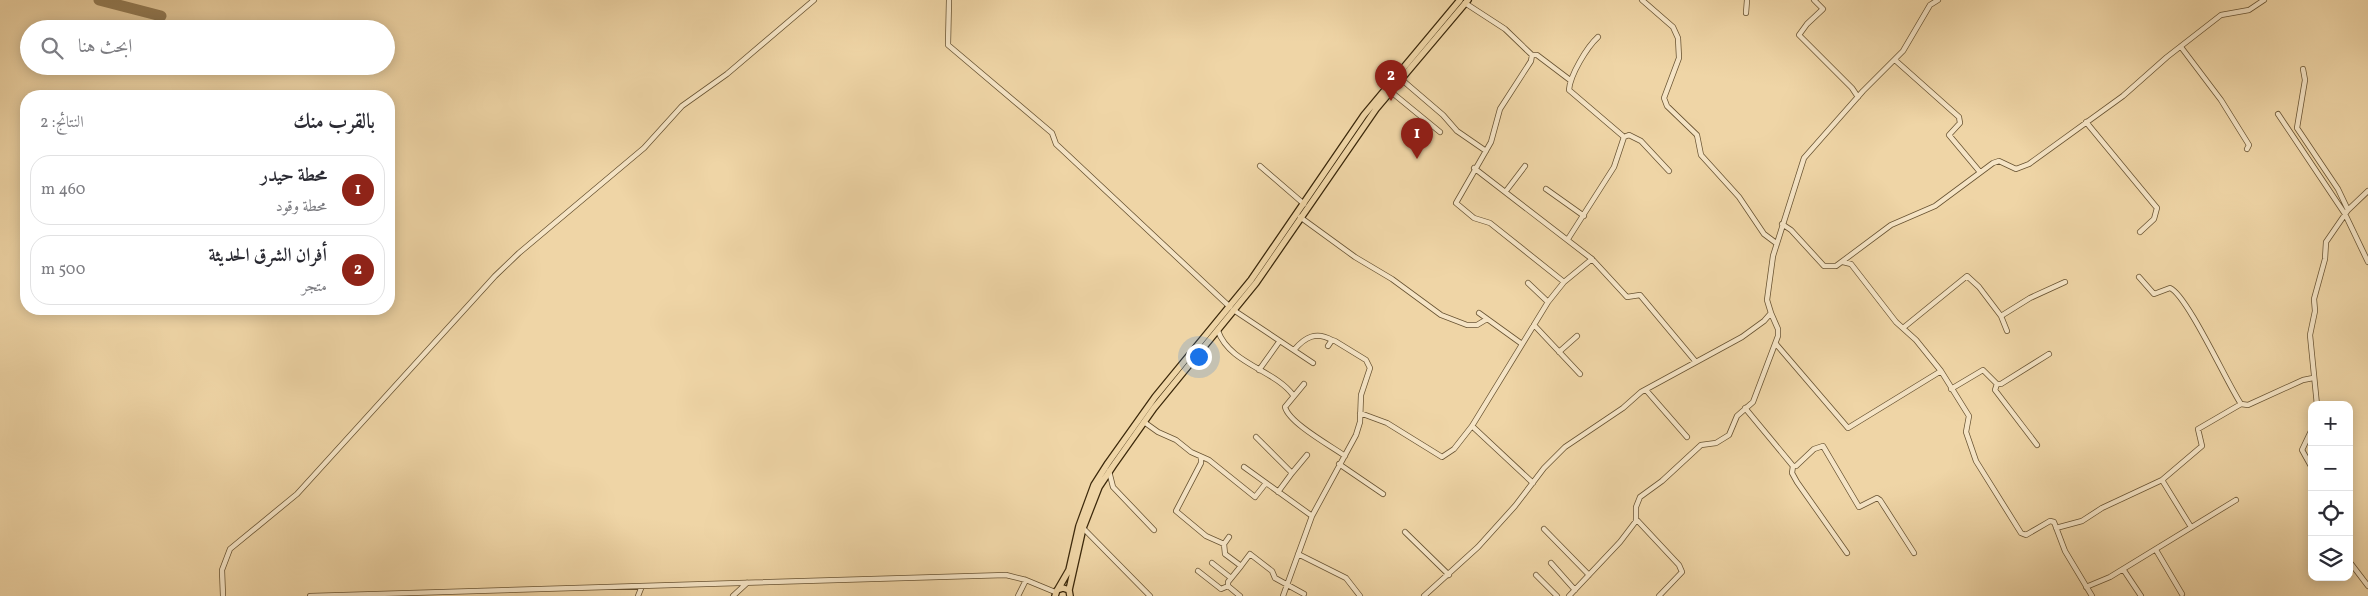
<!DOCTYPE html>
<html lang="ar">
<meta charset="utf-8">
<style>
:root{--surface:#fff;--page:#f2f2f3;--text:#2b2b33;--muted:#7c7c81;--line:#e1e1e2;--accent:#8f2418}
body{margin:0;font-family:Vollkorn,Amiri,serif;background:var(--page);color:var(--text);direction:rtl}
.controls{position:absolute;right:15px;bottom:15px;display:grid;overflow:hidden;border-radius:10px;box-shadow:0 2px 12px #0003}
.controls button{width:45px;height:45px;display:grid;place-items:center;padding:0;border:0;border-bottom:1px solid var(--line);background:var(--surface);color:var(--text);font:25px sans-serif}
.you{position:absolute;left:1198px;top:356px;width:18px;height:18px;margin:-12px;border:4px solid #fff;border-radius:50%;background:#1a73e8;box-shadow:0 0 0 8px #1a73e833}
.badge{display:grid;place-items:center;width:32px;height:32px;border-radius:50%;background:var(--accent);color:#fff;font-size:16px;font-weight:700}
.pin{position:absolute;translate:-50% -41px;filter:drop-shadow(0 1px 2px #0008)}
.pin::after{content:'';position:absolute;top:26px;width:18px;height:15px;background:inherit;clip-path:polygon(0 0,100% 0,50% 100%)}
.list{margin:0;padding:0;list-style:none}
h2{display:flex;justify-content:space-between;align-items:center;height:65px;margin:0;padding:0 20px;font-size:21px}
h2 small{font-size:16px;font-weight:400;color:var(--muted)}
.list li{display:grid;grid-template-columns:32px 1fr auto;gap:15px;align-items:center;box-sizing:border-box;height:70px;margin:0 10px 10px;padding:0 10px;border:1px solid var(--line);border-radius:20px}
.list b{display:block;font-size:19px;white-space:nowrap}
.list p{margin:0;font-size:16px;white-space:nowrap;color:var(--muted)}
.list em{font-size:16px;font-style:normal;color:var(--muted)}
.icon{flex:none;width:28px;height:28px;fill:none;stroke:currentColor;stroke-width:2;stroke-linecap:round;stroke-linejoin:round}
.map{position:relative;flex:none;width:2368px;height:596px;overflow:hidden;direction:ltr}
.search{position:absolute;background:var(--surface);box-shadow:0 2px 12px #0003;left:20px;top:20px;width:375px;height:55px;display:flex;align-items:center;gap:12px;box-sizing:border-box;padding:0 18px;border-radius:28px;color:var(--muted);font-size:19px}
.panel{position:absolute;background:var(--surface);box-shadow:0 2px 12px #0003;left:20px;top:90px;width:375px;height:225px;border-radius:20px;direction:rtl}
.map>svg:first-child{display:block}
</style>
<div class="map">
<svg width="2368" height="596" viewBox="0 0 2368 596">
<rect width="100%" height="100%" fill="#efd5a6"/>
<filter id="stains"><feTurbulence type="fractalNoise" baseFrequency=".004" numOctaves="4"/><feColorMatrix values="0 0 0 0 .2 0 0 0 0 .09 0 0 0 0 .02 0 0 0 .5 -.17"/></filter>
<radialGradient id="worn" r=".72"><stop offset=".6" stop-color="#630" stop-opacity="0"/><stop offset="1" stop-color="#630" stop-opacity=".3"/></radialGradient>
<g fill="none" stroke-linecap="round" stroke-linejoin="round">
<path stroke="#957e58" stroke-width="11" d="M99,0L161,16"/>
<g stroke="#685332" stroke-width="6">
<path id="minor" d="M949,0L948,45L1052,133L1056,144L1230,307
M1642,0L1673,27L1678,38L1679,58L1664,98L1667,106L1697,135L1701,155L1739,197L1764,234L1776,243
M1814,0L1823,9L1807,24L1799,35L1852,88L1858,97
M1465,3L1505,29L1532,55H1537L1570,80
M1746,13L1747,0
M1598,37C1587,47 1570,75 1569,90L1624,137
M2181,47L2221,100L2249,145L2247,149
M1532,55L1531,61L1500,109L1491,142L1456,203L1474,218L1490,223L1564,282
M1895,60L1959,117L1960,123L1949,135L1980,172
M2303,69L2305,80L2297,128L2338,189L2348,210
M1401,79L1443,115L1457,131L1486,151
M1390,91L1440,132
M2278,114L2345,214L2368,262
M2086,122L2157,208L2154,219L2140,232
M1624,137L1629,135L1641,141L1669,171
M1260,166L1304,204
M1474,168L1592,259
M1546,189L1584,216
M1506,191L1525,166
M1300,217L1355,257L1392,279L1441,315L1467,325H1477L1487,319
M1782,224L1791,230L1824,266H1836L1891,225L1935,206L1993,163L1999,161L2016,169L2029,164L2123,96L2167,57L2221,15L2249,10L2264,0
M1568,239L1614,167L1624,137
M1843,262L1851,264L1896,322L1916,340L1941,371L1969,416L1966,432L1976,461L2021,533L2026,535L2050,521L2054,522L2065,551L2092,596
M2139,277L2154,294L2170,288C2187,295 2227,383 2241,404L2248,405L2303,380L2313,378
M1528,283L1548,302
M1235,311L1313,363
M1479,313L1522,344
M2001,316L2007,331
M1534,325L1580,374
M1903,328L1967,276L1979,287L2001,316L2030,298L2065,282
M1218,331C1230,364 1275,370 1293,395
M1776,344L1848,428L1941,371
M1294,350C1305,337 1316,331 1332,340
M1559,352L1577,336
M1259,370L1279,342
M1304,384L1285,407C1289,423 1331,446 1345,456
M1997,384L1995,390L2037,445
M1951,389L1983,370L1997,384H2001L2049,354
M1646,390L1687,437
M2317,405L2310,335L2315,311L2314,299L2325,259L2326,242L2348,210L2368,191
M1745,408L1793,466H1796L1814,449L1823,446L1859,507L1877,498L1880,500L1914,553
M1360,413L1387,423L1442,457L1454,449L1472,426L1548,302L1564,282L1592,259L1627,297L1640,295L1696,362
M1144,422L1158,432L1176,440L1191,452L1209,460L1255,497L1266,483
M1472,426L1533,483
M2312,429L2302,450L2312,468
M1256,437L1292,473L1278,492
M1201,457V463L1176,511L1206,536L1224,544L1225,554L1241,566L1228,582V586L1240,596
M1339,464L1383,494
M1793,466L1792,473L1797,482L1847,553
M1244,467L1312,516
M1109,471L1113,487L1154,530
M1292,473L1307,455
M2162,480L2191,527
M1636,519L1679,565L1682,572L1659,596
M1083,528L1150,596
M2056,528L2082,521L2102,508L2162,480L2202,446L2198,429L2241,404
M1544,529L1589,575
M1405,532L1449,575
M1224,544L1229,537
M2156,550L2182,594
M1298,554L1346,578L1360,596
M2349,561L2368,586
M1212,563L1231,578
M1551,563L1575,590
M1241,566L1250,554L1272,571L1275,578L1304,594
M2123,569L2141,596
M1198,571L1221,589L1228,586
M1536,575L1557,596
M2086,587L2110,577L2236,500
M223,596L222,570L230,549L297,494L495,276L519,253L644,148L682,106L727,74L814,0
M310,596L1006,575L1026,580L1055,592
M638,596L642,586
M733,596L747,583
M1018,596L1026,580
M1283,596L1312,516L1356,435L1360,422L1361,395L1370,368L1366,360L1335,341L1332,340L1328,346
M1424,596L1478,547L1515,506L1544,468L1565,447L1623,408L1641,392L1742,337L1764,321L1771,313L1767,300L1773,256L1804,158L1863,91L1903,51L1930,5L1938,0
M1569,596L1620,542L1636,521V507L1640,497L1662,481L1701,445L1716,443L1729,435L1737,416L1753,402L1778,336V329L1771,313"/>
</g>
<g stroke="#3b280b" stroke-width="8">
<path id="major" d="M1058,589L1069,570L1079,526L1094,485L1108,463L1155,397L1251,280L1364,115L1460,0
M1069,590L1083,528L1099,487L1113,466L1154,408L1256,283L1376,109L1468,0
M1055,596L1057,590L1063,588L1069,590L1070,596"/>
</g>
<use href="#minor" stroke="#f5e4c5" stroke-width="4.5"/>
<use href="#major" stroke="#efd5a6" stroke-width="5.5"/>
</g>
<rect width="100%" height="100%" filter="url(#stains)"/>
<rect width="100%" height="100%" fill="url(#worn)"/>
</svg>
<div class="controls">
<button>+</button>
<button>−</button>
<button><svg class="icon" aria-label="locate" viewBox="0 0 24 24"><circle cx="12" cy="12" r="6"/><path d="M12 2v4M12 18v4M2 12h4M18 12h4"/></svg></button>
<button><svg class="icon" aria-label="layers" viewBox="0 0 24 24"><path d="M12 4l9 5-9 5-9-5zM3 14l9 5 9-5"/></svg></button>
</div>
<div class="you"></div>
<div class="pin badge" style="left:1417px;top:159px">1</div>
<div class="pin badge" style="left:1391px;top:101px">2</div>
<div class="search"><svg class="icon" aria-label="search" viewBox="0 0 24 24"><circle cx="10" cy="10" r="6"/><path d="M15 15l6 6"/></svg>ابحث هنا</div>
<section class="panel">
<h2>بالقرب منك<small>النتائج: 2</small></h2>
<ul class="list">
<li><span class="badge">1</span><div><b>محطة حيدر</b><p>محطة وقود</p></div><em>460 m</em></li>
<li><span class="badge">2</span><div><b>أفران الشرق الحديثة</b><p>متجر</p></div><em>500 m</em></li>
</ul>
</section>
</div>
